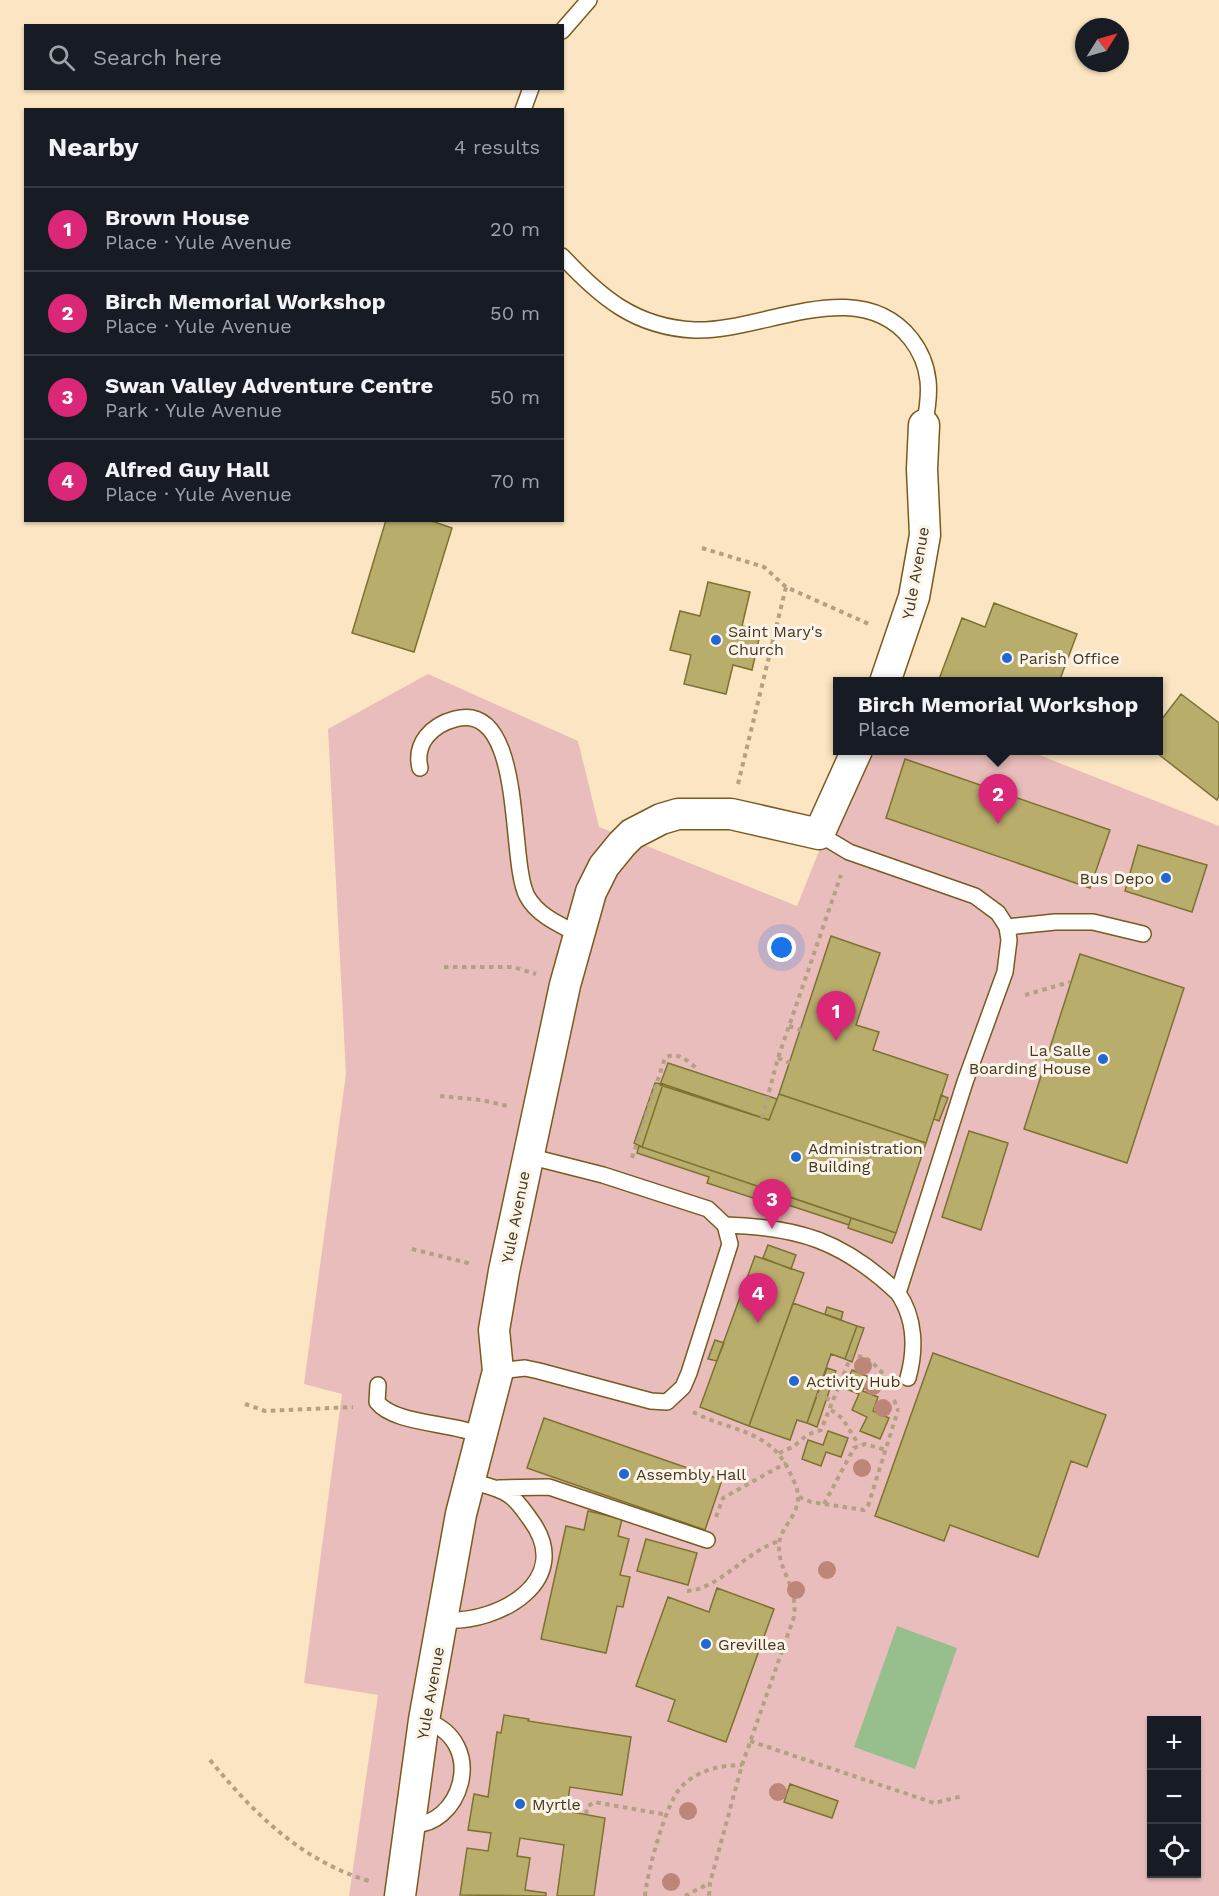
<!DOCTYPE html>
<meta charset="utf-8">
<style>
:root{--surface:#171b24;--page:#20242c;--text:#f1f3f6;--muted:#9ea1a6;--line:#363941;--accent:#db2777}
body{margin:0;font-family:"Work Sans",sans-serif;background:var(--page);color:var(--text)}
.controls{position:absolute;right:18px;bottom:18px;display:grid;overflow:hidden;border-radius:0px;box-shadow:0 2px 4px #0004}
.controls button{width:54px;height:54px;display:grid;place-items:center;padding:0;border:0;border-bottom:2px solid var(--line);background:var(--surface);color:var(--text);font:30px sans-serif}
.compass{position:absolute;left:1075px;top:18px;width:54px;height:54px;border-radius:50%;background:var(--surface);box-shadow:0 2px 4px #0004;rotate:53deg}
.you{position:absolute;left:782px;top:948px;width:21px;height:21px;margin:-15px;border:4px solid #fff;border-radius:50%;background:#1a73e8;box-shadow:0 0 0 9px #1a73e833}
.badge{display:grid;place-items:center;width:39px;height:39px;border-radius:50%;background:var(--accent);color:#fff;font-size:20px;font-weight:700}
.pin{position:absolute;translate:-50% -50px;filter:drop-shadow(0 2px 3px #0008)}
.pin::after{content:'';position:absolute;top:32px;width:21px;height:18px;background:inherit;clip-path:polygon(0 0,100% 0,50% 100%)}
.popup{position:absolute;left:833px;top:677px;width:330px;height:78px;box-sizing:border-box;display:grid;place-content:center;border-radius:0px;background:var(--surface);filter:drop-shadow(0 2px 4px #0005);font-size:20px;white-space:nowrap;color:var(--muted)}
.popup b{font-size:22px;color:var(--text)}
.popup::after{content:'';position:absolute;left:50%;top:100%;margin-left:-12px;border:12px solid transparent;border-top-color:var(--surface)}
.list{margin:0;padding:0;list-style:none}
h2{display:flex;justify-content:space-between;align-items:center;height:78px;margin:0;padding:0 24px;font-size:26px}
h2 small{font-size:20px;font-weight:400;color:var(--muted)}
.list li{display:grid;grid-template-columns:39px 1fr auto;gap:18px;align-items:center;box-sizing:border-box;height:84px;padding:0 24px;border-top:2px solid var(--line)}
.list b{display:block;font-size:22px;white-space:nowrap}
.list p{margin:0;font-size:20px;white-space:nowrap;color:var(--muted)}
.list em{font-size:20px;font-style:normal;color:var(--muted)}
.icon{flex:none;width:33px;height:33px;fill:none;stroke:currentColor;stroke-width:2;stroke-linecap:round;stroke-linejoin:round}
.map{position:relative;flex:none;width:1219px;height:1896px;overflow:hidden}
.search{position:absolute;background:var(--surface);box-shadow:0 2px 4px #0004;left:24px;top:24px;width:540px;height:66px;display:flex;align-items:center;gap:15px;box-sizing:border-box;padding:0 21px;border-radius:0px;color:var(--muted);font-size:22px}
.panel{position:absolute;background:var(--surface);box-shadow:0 2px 4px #0004;left:24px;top:108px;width:540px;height:414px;border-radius:0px}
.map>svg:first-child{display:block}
</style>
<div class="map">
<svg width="1219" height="1896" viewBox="0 0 1219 1896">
<rect width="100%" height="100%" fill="#fbe5c2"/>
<path fill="#e9bdbc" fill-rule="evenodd" d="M428,674L578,741L599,827L797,906L859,751H1029L1219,826V1896H349L378,1695L304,1683L342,1394L304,1384L346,1074L328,729ZM1152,1720H1196V1874H1152Z"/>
<path fill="#97bf8d" d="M897,1626L957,1648L915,1769L854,1747Z"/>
<path fill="#b9ad6c" stroke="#7d7231" stroke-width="1.5" d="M386,520H429L452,528L414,652L352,633Z
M708,582L750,592L742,626L761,630L752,670L733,665L726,694L684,684L691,655L670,650L680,611L700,616Z
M994,603L1077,634L1059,682H938L962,618L985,627Z
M1181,694L1219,723V796L1217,800L1153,750H1158V724Z
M905,759L1110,830L1090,888L886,818Z
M1138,845L1207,865L1192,912L1125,891Z
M831,936L880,953L856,1025L879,1032L873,1050L948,1075L926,1143L779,1094Z
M1080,954L1184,988L1127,1163L1024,1129Z
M668,1063L777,1099L769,1120L660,1085Z
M655,1083L663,1084L642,1147L634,1143Z
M663,1084L769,1120L779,1094L926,1143L896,1233L642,1147Z
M941,1095L948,1098L939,1121L934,1119Z
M969,1131L1008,1143L981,1230L942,1217Z
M639,1146L710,1170L851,1218L849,1225L773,1200L772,1204L707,1183L709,1177L637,1153Z
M851,1218L896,1233L892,1243L848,1228Z
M768,1245L796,1255L791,1269L763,1258Z
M755,1256L804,1273L749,1426L700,1407Z
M793,1303L857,1326L845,1359L831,1354L807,1423L797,1420L790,1440L749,1426Z
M827,1307L843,1312L841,1320L825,1314Z
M857,1326L864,1328L852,1362L845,1359Z
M715,1340L724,1343L717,1361L708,1359Z
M933,1353L1106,1415L1087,1467L1071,1461L1038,1557L950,1525L944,1541L875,1516Z
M827,1368L836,1371L817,1427L807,1423Z
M852,1370L869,1377L863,1391L878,1397L873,1411L889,1418L880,1439L860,1431L867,1417L852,1410L859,1394L844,1388Z
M544,1418L722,1480L705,1530L527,1468Z
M828,1431L848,1438L841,1457L826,1452L821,1466L802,1459L808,1440L823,1445Z
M588,1511L622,1519L618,1536L629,1539L620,1575L630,1577L623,1607L617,1606L606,1653L541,1639L566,1526L584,1530Z
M646,1539L697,1553L688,1585L637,1571Z
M717,1588L774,1609L726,1742L668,1721L675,1700L636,1686L668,1597L709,1612Z
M504,1715L529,1719L528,1721L631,1737L622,1795L570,1787L566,1811L605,1818L594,1896H557L564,1845L520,1838L517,1856L530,1858L525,1890L546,1893V1896L460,1895L467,1848L488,1851L491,1833L468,1830L474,1794L488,1797L497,1732L501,1733Z
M790,1784L838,1801L832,1818L784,1802Z"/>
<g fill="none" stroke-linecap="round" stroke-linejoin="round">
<g stroke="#7a5a1e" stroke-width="18">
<path id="service" d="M562,31L589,0
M523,110L531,88
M562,256C600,297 635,327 694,330C762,333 858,272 911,339C932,366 931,394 924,425
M420,768C414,743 432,725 455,719C526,701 508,861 527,896C537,915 560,925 578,934
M819,834L849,852L975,896L998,913L1007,927L1009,940L1005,972L965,1082L898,1293C915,1318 916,1349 908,1378
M1007,927L1055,922H1093L1143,934
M725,1225C799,1227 843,1241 898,1293
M498,1371L525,1368L539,1371L651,1401L667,1402L683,1387L689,1373L730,1244L725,1225L708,1209L603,1175L528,1156
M378,1385L377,1402C395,1425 454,1422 482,1436
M499,1488L549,1487L707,1540
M444,1620C499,1624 576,1580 530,1519C524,1511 518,1501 509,1495C497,1487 483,1485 470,1481
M409,1824C459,1831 491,1742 424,1720"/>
</g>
<g stroke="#7a5a1e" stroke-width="33">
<path id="minor" d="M885,682L914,597L925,535L922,469L924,425
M400,1896L424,1720L461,1514L498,1371L494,1330L504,1271L565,985L591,892L604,866L622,844L632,834L661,819L678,814H731L819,834L857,750"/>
</g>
<path stroke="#b4a082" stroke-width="4" stroke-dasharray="4.5 4.5" stroke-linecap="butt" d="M702,548L764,567L786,587L871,625
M738,784L786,587
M444,967H513L536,974
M1025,995L1070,982
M789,1026L801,1030
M778,1058L790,1063
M440,1096L481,1100L508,1106
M762,1118L778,1058L841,875
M632,1158L665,1058C676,1051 688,1060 697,1069
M412,1249L472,1264
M817,1395L834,1401
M894,1400L898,1410
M245,1404L265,1411L353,1407
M831,1410L842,1418L859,1445
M693,1412C731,1432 771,1429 790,1473C794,1481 799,1491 798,1499C797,1517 779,1529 779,1546C778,1570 798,1586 794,1617L742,1765L710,1883L709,1896
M779,1453L793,1447L807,1435L821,1430L851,1356C865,1354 874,1363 883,1374
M799,1497L811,1502L864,1510L868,1506L898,1410
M824,1504L854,1448L865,1444L886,1450
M716,1517L723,1498L786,1463
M687,1591C720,1589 748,1549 780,1541
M750,1741L934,1803L963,1796
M210,1760C254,1814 302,1861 369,1881
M586,1814L587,1807L594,1802L668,1815
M645,1896C647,1873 666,1801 682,1786C698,1770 721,1765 742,1765
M685,1896L710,1883"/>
<use href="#service" stroke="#fff" stroke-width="15"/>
<use href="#minor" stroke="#fff" stroke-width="30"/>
</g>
<g fill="#be8679">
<circle cx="863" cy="1366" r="9"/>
<circle cx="873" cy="1386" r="9"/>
<circle cx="883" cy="1408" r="9"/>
<circle cx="862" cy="1468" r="9"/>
<circle cx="827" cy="1570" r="9"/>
<circle cx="796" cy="1590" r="9"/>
<circle cx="778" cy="1792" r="9"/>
<circle cx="688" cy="1811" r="9"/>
<circle cx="671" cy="1882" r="9"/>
</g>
<g fill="#2168d4" stroke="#fcf4e9" stroke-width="2">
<circle cx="716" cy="640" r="6"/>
<circle cx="1007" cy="658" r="6"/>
<circle cx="1166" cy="878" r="6"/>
<circle cx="1103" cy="1059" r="6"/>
<circle cx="796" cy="1157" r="6"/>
<circle cx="794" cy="1381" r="6"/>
<circle cx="624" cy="1474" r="6"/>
<circle cx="706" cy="1644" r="6"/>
<circle cx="520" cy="1804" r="6"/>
</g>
<g text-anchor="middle" stroke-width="6" stroke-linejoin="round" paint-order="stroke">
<g font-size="16" fill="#46371f" stroke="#fcf4e9">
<text transform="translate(915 573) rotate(-80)" y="6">Yule Avenue</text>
<text transform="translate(515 1217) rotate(-79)" y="6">Yule Avenue</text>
<text transform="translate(430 1693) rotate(-80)" y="6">Yule Avenue</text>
</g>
<g font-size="16" fill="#46371f" stroke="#fcf4e9" text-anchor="start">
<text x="728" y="637">Saint Mary's<tspan x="728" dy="18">Church</tspan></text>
<text x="1019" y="664">Parish Office</text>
<text x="1154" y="884" text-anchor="end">Bus Depo</text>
<text x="1091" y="1056" text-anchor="end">La Salle<tspan x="1091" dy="18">Boarding House</tspan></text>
<text x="808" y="1154">Administration<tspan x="808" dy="18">Building</tspan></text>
<text x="806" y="1387">Activity Hub</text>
<text x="636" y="1480">Assembly Hall</text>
<text x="718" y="1650">Grevillea</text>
<text x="532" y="1810">Myrtle</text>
</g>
</g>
</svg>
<div class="controls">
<button>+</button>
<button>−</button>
<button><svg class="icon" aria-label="locate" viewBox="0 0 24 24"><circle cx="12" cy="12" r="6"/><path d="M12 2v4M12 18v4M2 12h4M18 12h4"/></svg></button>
</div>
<svg class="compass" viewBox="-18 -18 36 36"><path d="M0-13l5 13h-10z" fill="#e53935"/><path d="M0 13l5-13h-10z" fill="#9ea1a6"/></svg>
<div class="you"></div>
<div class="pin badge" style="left:836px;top:1041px">1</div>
<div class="pin badge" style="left:998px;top:824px">2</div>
<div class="popup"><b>Birch Memorial Workshop</b>Place</div>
<div class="pin badge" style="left:772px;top:1229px">3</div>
<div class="pin badge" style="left:758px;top:1323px">4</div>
<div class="search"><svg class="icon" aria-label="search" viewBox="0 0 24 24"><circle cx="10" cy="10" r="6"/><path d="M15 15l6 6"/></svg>Search here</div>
<section class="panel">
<h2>Nearby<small>4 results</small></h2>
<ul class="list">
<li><span class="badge">1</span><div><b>Brown House</b><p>Place · Yule Avenue</p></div><em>20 m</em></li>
<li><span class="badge">2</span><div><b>Birch Memorial Workshop</b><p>Place · Yule Avenue</p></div><em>50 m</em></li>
<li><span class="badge">3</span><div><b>Swan Valley Adventure Centre</b><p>Park · Yule Avenue</p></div><em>50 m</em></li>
<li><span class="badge">4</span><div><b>Alfred Guy Hall</b><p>Place · Yule Avenue</p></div><em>70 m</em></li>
</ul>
</section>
</div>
